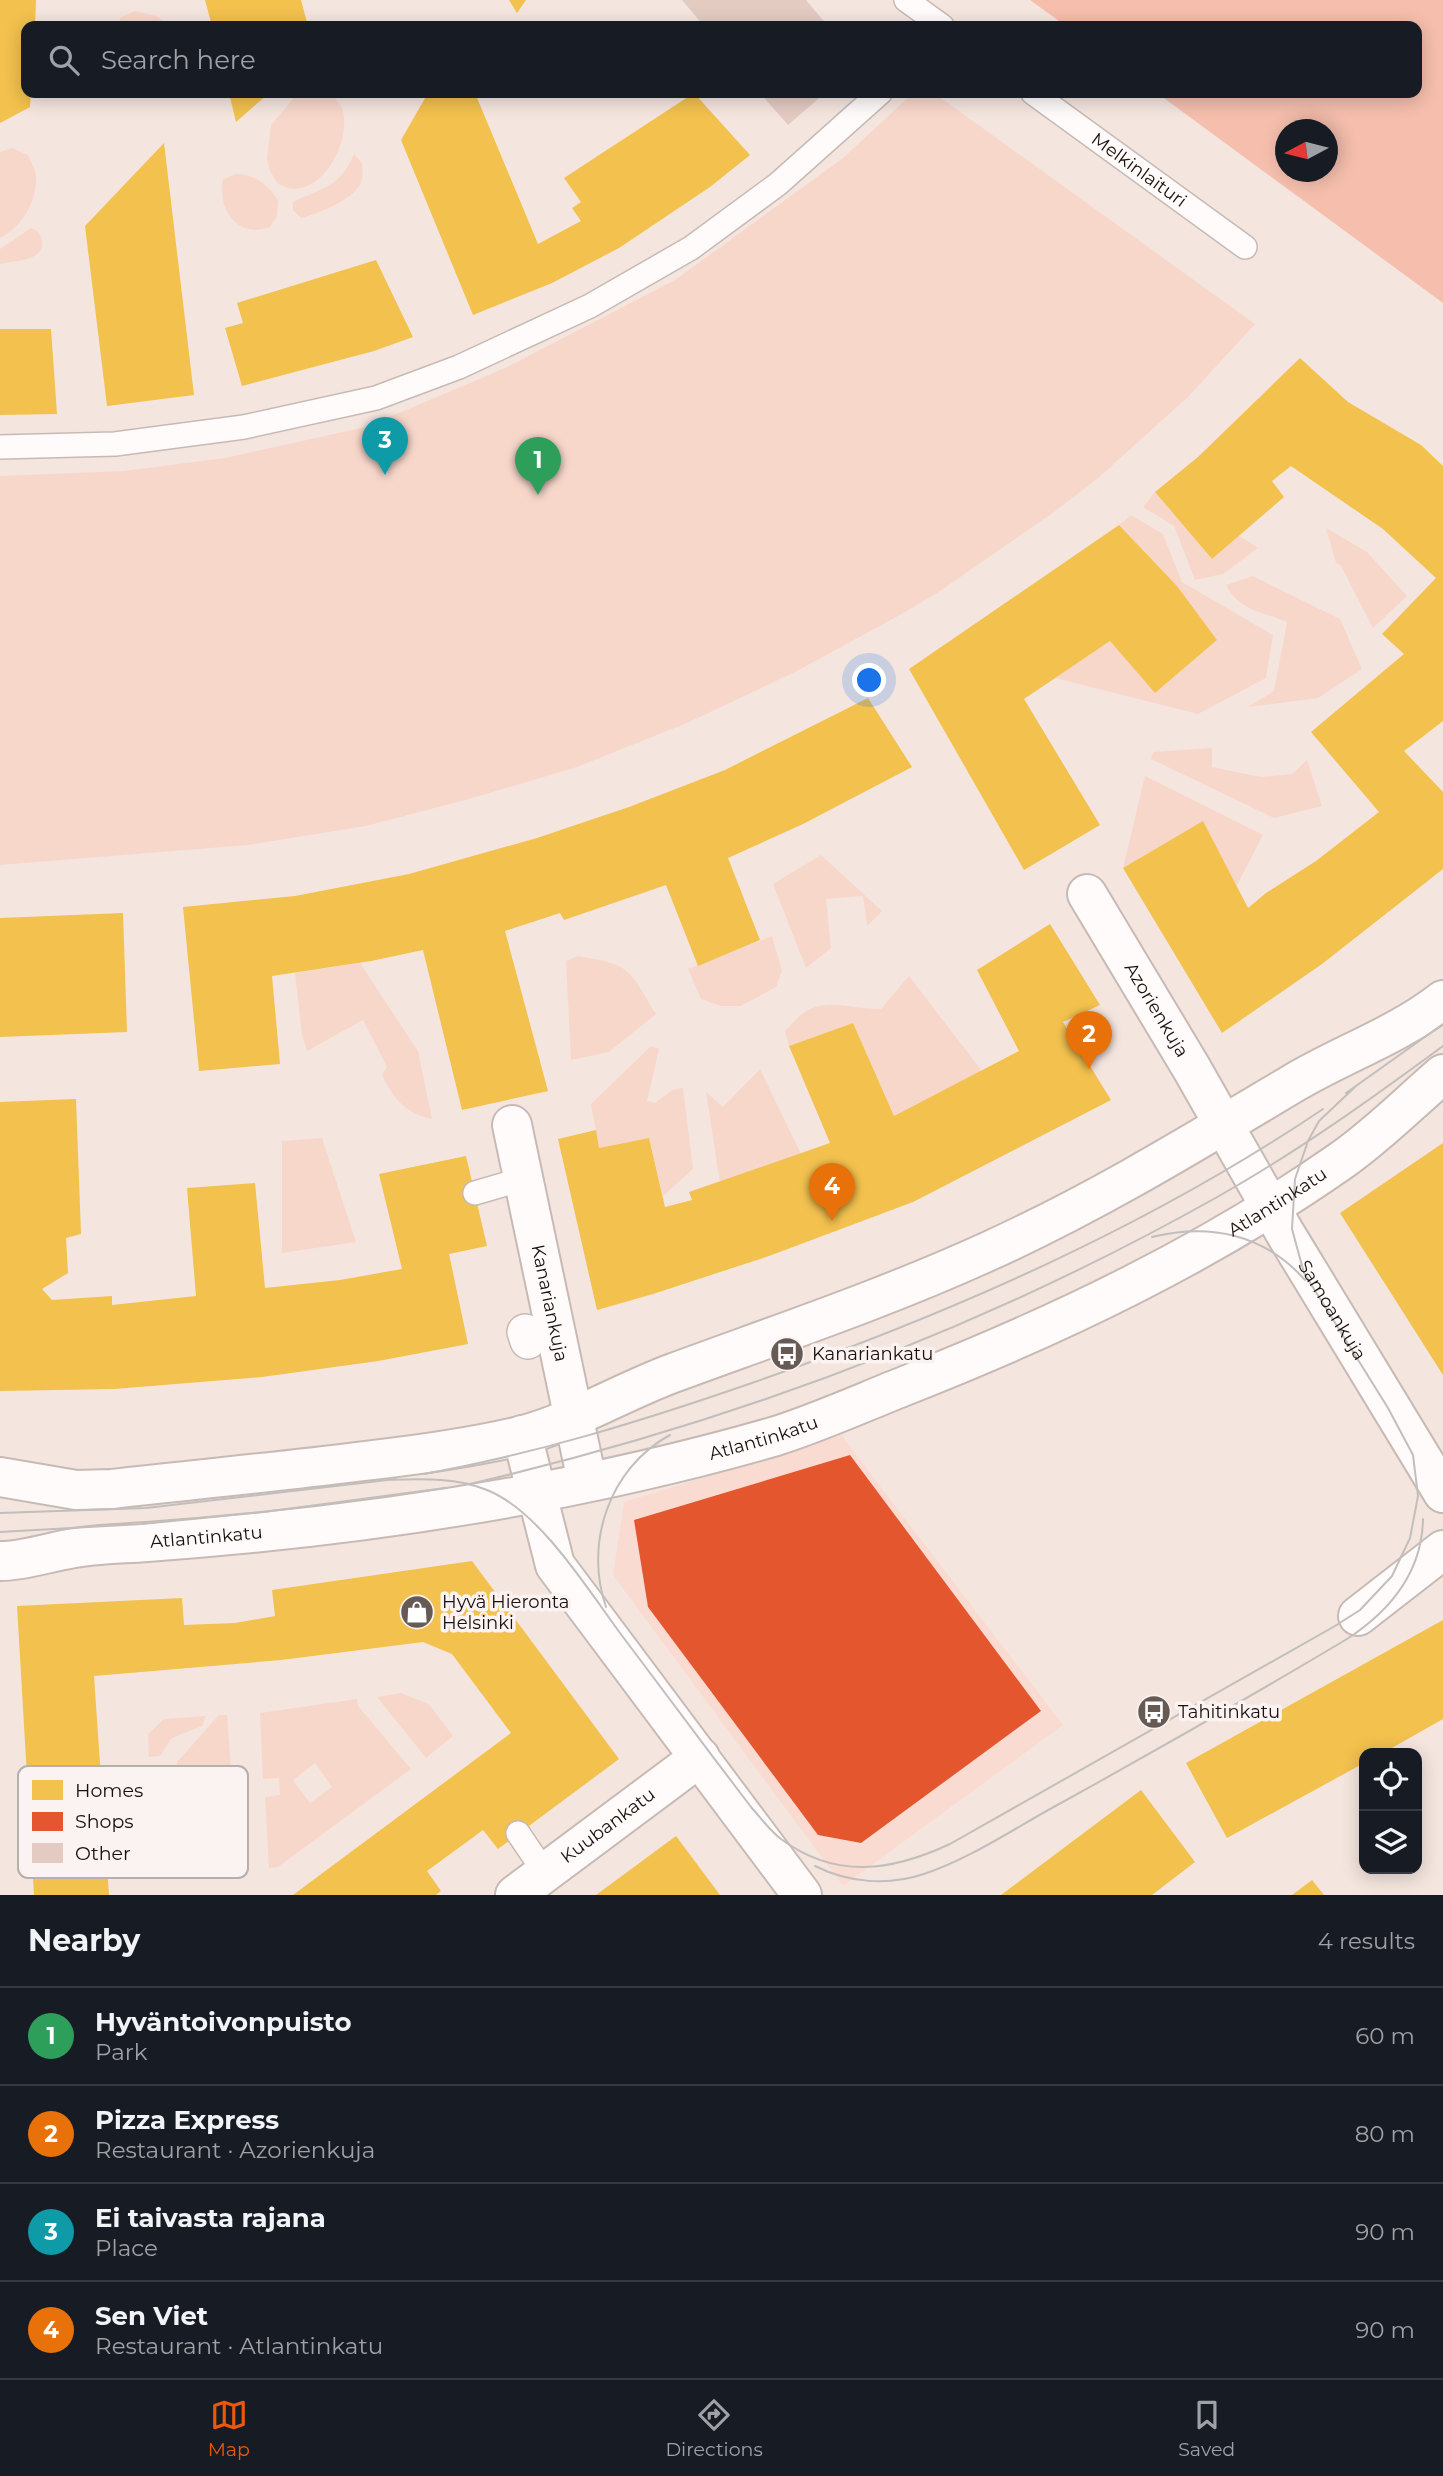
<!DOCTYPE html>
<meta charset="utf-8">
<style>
:root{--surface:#171b24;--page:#20242c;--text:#f1f3f6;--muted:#9ea1a6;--line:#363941;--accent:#ea580c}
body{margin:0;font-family:Montserrat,sans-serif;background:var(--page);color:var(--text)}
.controls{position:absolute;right:21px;bottom:21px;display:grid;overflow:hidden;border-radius:14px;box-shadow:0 4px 18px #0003}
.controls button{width:63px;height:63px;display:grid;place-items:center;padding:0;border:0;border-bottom:2px solid var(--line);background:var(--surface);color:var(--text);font:35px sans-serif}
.compass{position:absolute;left:1275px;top:119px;width:63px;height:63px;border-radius:50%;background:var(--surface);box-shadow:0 4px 18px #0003;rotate:263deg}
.you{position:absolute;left:870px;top:681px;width:24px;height:24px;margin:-18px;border:5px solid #fff;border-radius:50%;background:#1a73e8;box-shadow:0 0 0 10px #1a73e833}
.badge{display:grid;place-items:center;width:46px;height:46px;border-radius:50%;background:var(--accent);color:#fff;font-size:23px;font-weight:700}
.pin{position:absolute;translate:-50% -58px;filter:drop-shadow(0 2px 4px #0008)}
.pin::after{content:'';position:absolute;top:37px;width:24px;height:21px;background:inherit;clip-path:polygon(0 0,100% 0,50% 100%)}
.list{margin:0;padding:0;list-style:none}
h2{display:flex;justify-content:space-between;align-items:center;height:91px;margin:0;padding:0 28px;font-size:30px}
h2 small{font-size:23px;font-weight:400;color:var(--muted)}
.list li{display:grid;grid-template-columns:46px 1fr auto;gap:21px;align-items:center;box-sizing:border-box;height:98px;padding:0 28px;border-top:2px solid var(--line)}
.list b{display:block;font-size:26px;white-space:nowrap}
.list p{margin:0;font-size:23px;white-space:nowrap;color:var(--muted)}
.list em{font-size:23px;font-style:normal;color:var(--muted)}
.icon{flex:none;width:38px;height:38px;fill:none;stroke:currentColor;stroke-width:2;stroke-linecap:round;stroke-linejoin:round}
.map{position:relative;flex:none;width:1443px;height:1895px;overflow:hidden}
.search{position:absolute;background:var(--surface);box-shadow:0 4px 18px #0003;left:21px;right:21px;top:21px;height:77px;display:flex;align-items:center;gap:18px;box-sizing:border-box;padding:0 24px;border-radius:14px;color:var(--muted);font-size:26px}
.sheet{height:483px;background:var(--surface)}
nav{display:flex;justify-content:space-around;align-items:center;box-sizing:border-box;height:98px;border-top:2px solid var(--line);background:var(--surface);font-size:19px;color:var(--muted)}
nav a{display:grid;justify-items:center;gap:4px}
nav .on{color:var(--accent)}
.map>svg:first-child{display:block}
</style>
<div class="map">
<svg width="1443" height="1895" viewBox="0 0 1443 1895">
<rect width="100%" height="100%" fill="#f5e5df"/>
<path fill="#fadbd1" d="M841,1435L1063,1725L843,1886L613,1575L624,1502Z"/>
<path fill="#f8d7cb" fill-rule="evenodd" d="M135,11L156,16L170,26H117L121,17Z
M298,93L332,95C335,98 340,104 342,108C352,137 327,189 294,189C289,189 283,186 278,184L270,171L267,159L271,125Z
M913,93H934L1255,324L1188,397L1097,479L1054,512L937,593L900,615L795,672L687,723L577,767L469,799L366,826L248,845L0,865V476L124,471L225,458L366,427L505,368L675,280L843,158Z
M12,148L28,155C31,162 35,169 36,176C37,202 22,227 0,238V152Z
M354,154L362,163C363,170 363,179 360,185C352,200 317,214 301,218L293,210V202C324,187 339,188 354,154Z
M236,174C255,174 268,185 278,200L277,216L270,227C238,239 217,210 223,179Z
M31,228C37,230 40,233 42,240C46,261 14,261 0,264V249Z
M1155,492L1212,559L1238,535L1258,548L1223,574L1195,580L1174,526L1143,507Z
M1131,515L1163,534L1182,582L1273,635L1266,678L1198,714L1055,678L1110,641L1155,693L1217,640L1177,586L1119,525Z
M1326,528L1367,552L1407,596L1373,628L1341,566L1336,563Z
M1253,576L1340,619L1362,669L1318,698L1248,707L1274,691L1287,622C1261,611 1241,612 1226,585Z
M1212,748V767L1261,777L1292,774L1307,760L1322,806L1274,818L1151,759L1153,752Z
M1145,776L1263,835L1236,887L1123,868Z
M821,855L882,911L867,926L863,896L826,899L831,948L806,968L773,884Z
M772,936L782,971L776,987L741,1006H721L701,999L688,969Z
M578,956C632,965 628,968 656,1014L609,1052L571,1060L566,961Z
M360,963L418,1051L432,1119C407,1115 392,1097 382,1075L387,1067L363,1020L307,1051L302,1035L295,973Z
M909,976L982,1071L894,1116L853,1023L789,1046L785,1031C792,1024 801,1013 810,1009C834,999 857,1010 881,1009Z
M651,1046L659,1049L647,1101L655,1103L672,1090L683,1088L693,1169L663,1196L649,1138L599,1148L591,1104Z
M760,1069L801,1154L720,1183L706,1092L723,1107Z
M322,1138L356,1242L282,1253V1141Z
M401,1693L429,1704L453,1736L426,1758L377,1697Z
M357,1699L358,1706L411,1769L278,1867L269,1868L265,1797L280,1795L279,1778L263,1779L260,1713ZM315,1763L332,1787L310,1803L293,1780Z
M219,1715H227L231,1769L198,1770L200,1794L188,1795L176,1792L177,1762Z
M206,1716L202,1726L172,1738L160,1756L149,1757L148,1734L164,1719Z"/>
<path fill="#f5bead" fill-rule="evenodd" d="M1030,0H1443V303L1157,93H1417V26H1066ZM1286,130H1328V172H1286Z"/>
<path fill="#f2c14e" d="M0,0H36L35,26H26V93H31L30,107L0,123Z
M205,0H301L308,26H212Z
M509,0H526L517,13Z
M229,93H269L236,122Z
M428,93H475L538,244L581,221L572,208L581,202L564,178L694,93L750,155L710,187L619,248L552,283L473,315L401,140Z
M164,143L194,395L107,406L85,226Z
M376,260L413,337L374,351L242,386L225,328L243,323L237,303Z
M0,329H51L57,414L0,415Z
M1300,358L1348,402L1421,445L1443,466V721L1404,751L1443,792V869L1322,964L1222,1033L1123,868L1203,821L1248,908L1266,893L1316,861L1379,812L1311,732L1404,654L1382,634L1436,578L1383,529L1291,466L1272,481L1284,497L1212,559L1155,492L1198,457Z
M1119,525L1177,586L1217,640L1155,693L1110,641L1024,699L1100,825L1024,870L909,669Z
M868,698L912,767L803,824L728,858L760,940L698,966L666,885L564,920L560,913L505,931L548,1091L462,1110L423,950L371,961L272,976L280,1064L199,1071L183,907L295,896L409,874L537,838L629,807L725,770Z
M123,913L127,1032L0,1037V918Z
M1050,924L1100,1005L1063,1022L1111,1100L913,1202L769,1256L653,1294L597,1310L558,1139L596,1130L599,1148L649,1138L665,1207L692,1200L689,1192L830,1143L789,1046L853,1023L894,1116L1019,1051L977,970Z
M76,1099L81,1234L66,1238L68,1273L42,1289L52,1300L112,1296V1305L196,1296L187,1188L255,1183L265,1288L340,1280L402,1269L379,1174L466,1156L487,1246L449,1254L468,1344L378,1361L262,1377L114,1389L0,1391V1102Z
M1443,1143V1375L1340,1213Z
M472,1561L619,1759L498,1849L483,1830L427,1871L441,1891L436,1895H293L511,1733L452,1654L423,1642L281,1660L94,1676L109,1895H34L17,1606L182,1598L184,1625L235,1623L275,1616L272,1590Z
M1443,1620V1719L1383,1753H1364V1763L1227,1838L1186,1763Z
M1141,1790L1195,1862L1152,1895H1001Z
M676,1836L720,1895H596Z
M1312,1880L1324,1895H1292Z"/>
<path fill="#e4572e" d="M850,1455L1041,1711L861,1843L818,1835L648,1607L634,1520Z"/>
<path fill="#e3cbc2" d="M682,0H806L828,26H704Z
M760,93H825L788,125Z"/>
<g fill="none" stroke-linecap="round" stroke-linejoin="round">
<g stroke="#c7bab5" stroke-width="26">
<g id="service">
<path d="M906,0L942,26"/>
<path id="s1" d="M1033,93L1245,247"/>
<path d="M0,447L115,444L244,427L376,398L459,367L590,306L691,248L778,184L880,93"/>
<path d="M475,1193L523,1179"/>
<path d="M518,1833L545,1873"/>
</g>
</g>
<g stroke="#c7bab5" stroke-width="38">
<path id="pedestrian" d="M525,1332L528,1341"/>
</g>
<g stroke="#c7bab5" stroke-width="42">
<g id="minor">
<path id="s2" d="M1087,894L1192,1069L1285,1233L1443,1493"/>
<path id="s3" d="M512,1125L587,1481"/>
<path d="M522,1435L555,1565L802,1895"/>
<path d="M1358,1616L1443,1550"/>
<path id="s4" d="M515,1895L700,1757"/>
</g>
</g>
<g stroke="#c7bab5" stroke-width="42">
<g id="tertiary">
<path d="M0,1477L76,1490L112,1489C193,1480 275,1472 356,1462C410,1456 466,1449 520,1436C573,1422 622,1392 673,1373C779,1334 886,1298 989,1251C1095,1203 1193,1143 1292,1084C1342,1054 1397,1036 1443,1000"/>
<path id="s5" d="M0,1561C23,1561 46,1553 69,1549C94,1544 121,1544 147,1542C358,1527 572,1495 776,1436C820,1422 864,1402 907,1385C1059,1325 1208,1254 1342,1160C1379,1134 1409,1103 1443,1074"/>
</g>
</g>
<use href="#service" stroke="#fefbfa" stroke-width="23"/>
<use href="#pedestrian" stroke="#fefbfa" stroke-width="35"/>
<use href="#minor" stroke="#fefbfa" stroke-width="38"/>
<use href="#tertiary" stroke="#fefbfa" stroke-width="38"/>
<path stroke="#c2bebc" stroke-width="2" d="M1346,1093L1443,1024
M1152,1237C1210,1223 1264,1234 1305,1280
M424,1474C535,1454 642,1421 749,1384C949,1314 1147,1228 1323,1109
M387,1480C419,1479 457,1477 487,1490C542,1512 591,1595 626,1641C668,1697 709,1752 751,1807C761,1818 769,1830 781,1839C836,1880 892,1871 950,1844L1335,1626L1360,1610L1392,1576L1410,1538L1418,1496L1413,1455L1388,1408L1304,1273L1292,1229L1295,1179L1308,1141L1319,1121L1355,1087
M470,1484C731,1423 985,1328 1219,1196C1297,1152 1371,1099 1443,1046
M0,1513L146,1508L396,1479
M0,1532L142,1524L264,1512L445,1488
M606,1607C584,1544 609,1468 670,1435
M815,1866C849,1883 888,1886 924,1874C970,1859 1018,1826 1061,1803C1157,1750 1253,1695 1347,1639C1390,1611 1422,1572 1423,1519"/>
</g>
<defs>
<g id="bus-disc" transform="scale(1.75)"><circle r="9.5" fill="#675a55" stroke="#faf3f1"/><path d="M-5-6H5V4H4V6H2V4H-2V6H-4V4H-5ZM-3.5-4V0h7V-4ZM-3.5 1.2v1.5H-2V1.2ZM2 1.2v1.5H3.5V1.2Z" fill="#fff"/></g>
<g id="shop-disc" transform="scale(1.75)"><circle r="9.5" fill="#675a55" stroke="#faf3f1"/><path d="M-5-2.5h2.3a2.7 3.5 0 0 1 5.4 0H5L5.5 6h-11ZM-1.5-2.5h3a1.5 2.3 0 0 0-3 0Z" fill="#fff"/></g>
</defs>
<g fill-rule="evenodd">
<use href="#bus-disc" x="787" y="1354"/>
<use href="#shop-disc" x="417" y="1612"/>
<use href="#bus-disc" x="1154" y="1712"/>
</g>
<g text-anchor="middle" stroke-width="7" stroke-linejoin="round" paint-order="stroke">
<g font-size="18" fill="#1a0f0b" stroke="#faf3f1">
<text dy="6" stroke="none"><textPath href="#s1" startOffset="131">Melkinlaituri</textPath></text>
<text dy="6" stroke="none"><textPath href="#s2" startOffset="135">Azorienkuja</textPath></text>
<text dy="6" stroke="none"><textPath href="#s5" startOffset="1342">Atlantinkatu</textPath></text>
<text dy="6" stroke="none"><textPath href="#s3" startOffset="182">Kanariankuja</textPath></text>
<text dy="6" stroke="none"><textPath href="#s2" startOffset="483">Samoankuja</textPath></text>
<text dy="6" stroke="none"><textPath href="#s5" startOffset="775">Atlantinkatu</textPath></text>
<text dy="6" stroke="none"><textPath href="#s5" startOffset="208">Atlantinkatu</textPath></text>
<text dy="6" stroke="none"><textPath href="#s4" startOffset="116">Kuubankatu</textPath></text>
</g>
<g font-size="18" fill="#1a0f0b" stroke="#faf3f1" text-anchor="start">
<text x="812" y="1360">Kanariankatu</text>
<text x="442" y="1608">Hyvä Hieronta<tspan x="442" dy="21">Helsinki</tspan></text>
<text x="1178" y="1718">Tahitinkatu</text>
</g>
</g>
<rect x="18" y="1766" width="230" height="112" rx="10" fill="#faf3f1" stroke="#b7afac" stroke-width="2"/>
<rect x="32" y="1780" width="31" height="20" fill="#f2c14e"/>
<rect x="32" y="1812" width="31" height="19" fill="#e4572e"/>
<rect x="32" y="1843" width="31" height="20" fill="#e3cbc2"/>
<g font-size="19" fill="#1a0f0b">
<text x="75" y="1797">Homes</text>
<text x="75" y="1828">Shops</text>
<text x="75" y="1860">Other</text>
</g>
</svg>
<div class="controls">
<button><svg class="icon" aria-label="locate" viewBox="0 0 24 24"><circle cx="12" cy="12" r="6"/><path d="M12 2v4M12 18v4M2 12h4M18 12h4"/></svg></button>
<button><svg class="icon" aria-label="layers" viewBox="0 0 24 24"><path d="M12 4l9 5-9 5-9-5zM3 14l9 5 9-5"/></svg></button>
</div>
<svg class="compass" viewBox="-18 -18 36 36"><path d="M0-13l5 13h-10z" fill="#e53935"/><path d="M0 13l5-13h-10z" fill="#9ea1a6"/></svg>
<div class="you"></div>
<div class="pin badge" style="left:538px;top:495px;background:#2e9e5b">1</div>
<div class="pin badge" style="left:1089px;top:1069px;background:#e8710a">2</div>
<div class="pin badge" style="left:385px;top:475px;background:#0f9aa8">3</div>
<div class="pin badge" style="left:832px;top:1221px;background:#e8710a">4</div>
<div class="search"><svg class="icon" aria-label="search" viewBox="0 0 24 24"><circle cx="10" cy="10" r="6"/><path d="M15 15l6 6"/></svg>Search here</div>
</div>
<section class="sheet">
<h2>Nearby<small>4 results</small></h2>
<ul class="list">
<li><span class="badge" style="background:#2e9e5b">1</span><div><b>Hyväntoivonpuisto</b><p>Park</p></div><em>60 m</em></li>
<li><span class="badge" style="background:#e8710a">2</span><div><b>Pizza Express</b><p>Restaurant · Azorienkuja</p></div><em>80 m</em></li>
<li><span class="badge" style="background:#0f9aa8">3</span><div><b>Ei taivasta rajana</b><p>Place</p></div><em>90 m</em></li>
<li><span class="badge" style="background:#e8710a">4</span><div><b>Sen Viet</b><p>Restaurant · Atlantinkatu</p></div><em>90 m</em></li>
</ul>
</section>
<nav>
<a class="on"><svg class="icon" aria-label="map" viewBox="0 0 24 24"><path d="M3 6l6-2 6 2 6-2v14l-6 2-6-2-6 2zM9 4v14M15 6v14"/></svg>Map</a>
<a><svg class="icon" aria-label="directions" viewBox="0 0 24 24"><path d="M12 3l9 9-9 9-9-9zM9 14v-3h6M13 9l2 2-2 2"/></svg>Directions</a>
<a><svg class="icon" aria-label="saved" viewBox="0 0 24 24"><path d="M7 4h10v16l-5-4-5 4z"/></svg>Saved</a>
</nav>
